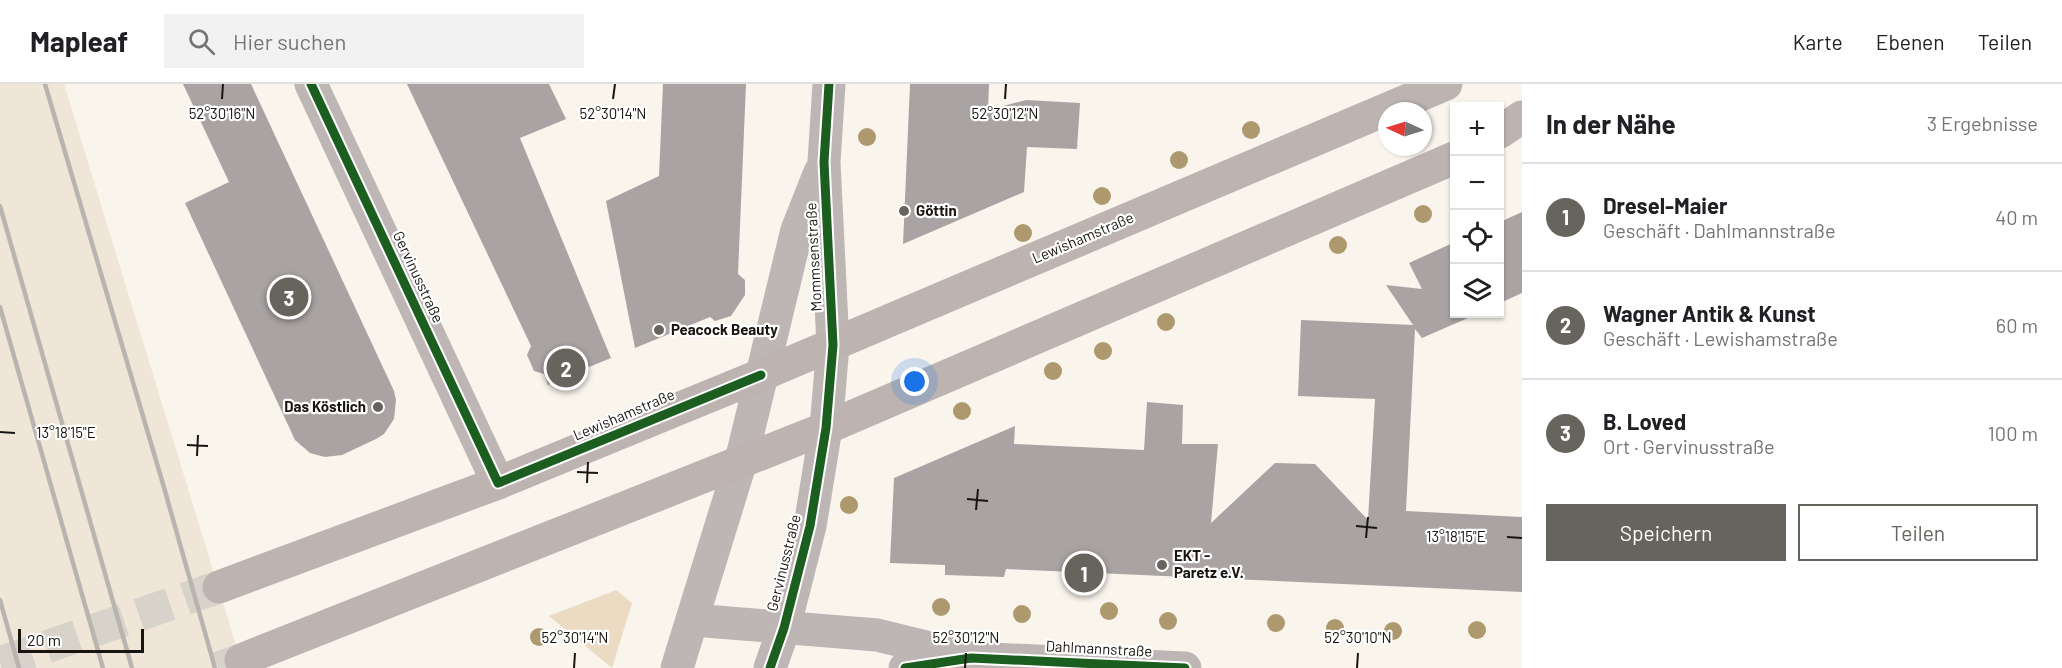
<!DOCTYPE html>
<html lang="de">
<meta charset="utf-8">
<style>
:root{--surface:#fff;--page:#f2f2f2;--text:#202124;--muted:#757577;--line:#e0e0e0;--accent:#67635d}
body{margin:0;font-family:Barlow,sans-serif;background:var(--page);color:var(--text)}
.controls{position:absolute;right:18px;top:18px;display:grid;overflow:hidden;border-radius:0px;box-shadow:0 2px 4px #0004}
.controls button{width:54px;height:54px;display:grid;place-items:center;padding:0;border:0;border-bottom:2px solid var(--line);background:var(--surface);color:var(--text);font:30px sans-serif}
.compass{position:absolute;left:1378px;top:18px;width:54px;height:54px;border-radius:50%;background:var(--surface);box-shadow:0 2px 4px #0004;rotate:274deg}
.scale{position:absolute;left:18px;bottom:15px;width:126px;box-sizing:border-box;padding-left:6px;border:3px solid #181510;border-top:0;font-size:16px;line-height:21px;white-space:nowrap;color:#181510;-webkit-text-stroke:4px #fff;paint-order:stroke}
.you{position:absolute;left:915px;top:298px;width:21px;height:21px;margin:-15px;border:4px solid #fff;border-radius:50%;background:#1a73e8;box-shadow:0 0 0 9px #1a73e833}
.badge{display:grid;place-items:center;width:39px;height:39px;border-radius:50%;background:var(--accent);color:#fff;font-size:20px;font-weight:700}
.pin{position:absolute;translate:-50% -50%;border:3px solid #fff;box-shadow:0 2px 6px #0006}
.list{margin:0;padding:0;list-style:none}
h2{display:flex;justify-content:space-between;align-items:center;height:78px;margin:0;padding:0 24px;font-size:26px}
h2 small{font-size:20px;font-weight:400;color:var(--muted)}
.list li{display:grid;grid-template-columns:39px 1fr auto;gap:18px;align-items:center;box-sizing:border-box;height:108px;padding:0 24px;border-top:2px solid var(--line)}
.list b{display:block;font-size:22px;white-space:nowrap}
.list p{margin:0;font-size:20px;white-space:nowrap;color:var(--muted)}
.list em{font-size:20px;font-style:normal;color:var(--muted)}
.actions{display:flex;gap:12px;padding:18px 24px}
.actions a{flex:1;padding:14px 0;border:2px solid var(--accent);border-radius:0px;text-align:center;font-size:21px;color:var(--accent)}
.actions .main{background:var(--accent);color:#fff}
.icon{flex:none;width:33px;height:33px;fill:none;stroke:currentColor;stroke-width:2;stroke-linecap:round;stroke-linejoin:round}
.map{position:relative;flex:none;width:1522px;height:584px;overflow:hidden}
header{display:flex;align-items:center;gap:36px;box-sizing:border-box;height:84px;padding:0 30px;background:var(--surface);border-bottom:2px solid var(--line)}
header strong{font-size:28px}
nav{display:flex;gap:33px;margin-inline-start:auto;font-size:21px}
.search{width:420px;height:54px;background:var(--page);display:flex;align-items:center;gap:15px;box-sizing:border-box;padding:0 21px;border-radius:0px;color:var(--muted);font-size:22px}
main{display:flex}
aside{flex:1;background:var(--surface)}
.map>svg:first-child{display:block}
</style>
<header>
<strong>Mapleaf</strong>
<div class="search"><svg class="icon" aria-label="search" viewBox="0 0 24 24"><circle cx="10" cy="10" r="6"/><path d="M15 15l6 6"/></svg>Hier suchen</div>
<nav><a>Karte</a><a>Ebenen</a><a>Teilen</a></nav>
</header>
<main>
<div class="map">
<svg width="1522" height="584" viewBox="0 0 1522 584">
<rect width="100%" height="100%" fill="#f9f4ec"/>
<path fill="#f0e6d8" d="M0,0H64L243,584H0Z"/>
<path fill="#ebdbc3" d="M616,506L632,519L612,584L549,532Z"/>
<path fill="#a9a4a3" d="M183,0H251L394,307L396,316L394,335L384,350L376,355L342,371L325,373L310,369L295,356L185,119L229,98Z
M407,0H549L566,35L520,54L611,274L584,285L582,293L565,301L557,297L548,301L544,290L534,287L527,271L531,262Z
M663,0H746L738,190L745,196V211L731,232L715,237L710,233L635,264L606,117L659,92Z
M910,0H989L988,26L1026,16L1080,19L1077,65L1027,63L1024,108L903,160Z
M1522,128V209L1500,219V138Z
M1455,158V230H1477L1422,254L1415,245L1406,427L1522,433V508L1006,485L1004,493L945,491V481L890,479L894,394L1015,342L1014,360L1144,366L1147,318L1183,321L1182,360H1218L1211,439L1275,379L1315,380L1368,436L1375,315L1298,312L1301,236L1413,241L1386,201L1422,205L1409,179Z"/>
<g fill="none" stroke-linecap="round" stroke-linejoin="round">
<path stroke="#d7d3cb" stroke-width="33" stroke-dasharray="33 16" stroke-linecap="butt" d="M0,579L219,503
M218,584L241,576"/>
<path stroke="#beb5b5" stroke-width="33" d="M311,0L498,399
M693,536L877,551L971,574
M677,584L741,377L797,146L820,88
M770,584L784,544L810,442L826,344L833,261L824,78L829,0
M905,584L971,574L1185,584"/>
<path stroke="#bdb4b2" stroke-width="33" d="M1500,48L1522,33
M219,503L498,399L761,291L1446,0
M241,576L826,344L1454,74"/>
<path stroke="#b9b4b0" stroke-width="4.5" d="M45,0L163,400L215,584
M0,122L132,584
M0,223L103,584
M0,516L19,584"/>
<g stroke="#fff" stroke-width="13">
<path id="cycleway" d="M311,0L498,399L761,291
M770,584L784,544L810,442L826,344L833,261L824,78L829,0
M905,584L971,574L1185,584"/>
</g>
<use href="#cycleway" stroke="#1b5e20" stroke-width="9"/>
</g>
<g fill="#ae996f">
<circle cx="1251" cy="46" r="9"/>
<circle cx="867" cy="53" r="9"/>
<circle cx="1179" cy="76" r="9"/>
<circle cx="1102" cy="112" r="9"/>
<circle cx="1423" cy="130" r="9"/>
<circle cx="1023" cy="149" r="9"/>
<circle cx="1338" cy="161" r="9"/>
<circle cx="1166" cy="238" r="9"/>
<circle cx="1103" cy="267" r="9"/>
<circle cx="1053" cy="287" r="9"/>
<circle cx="962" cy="327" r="9"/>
<circle cx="849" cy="421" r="9"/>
<circle cx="941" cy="523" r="9"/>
<circle cx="1109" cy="527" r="9"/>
<circle cx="1022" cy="530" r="9"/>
<circle cx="1168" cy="537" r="9"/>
<circle cx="1276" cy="539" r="9"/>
<circle cx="1335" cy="544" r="9"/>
<circle cx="1477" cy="546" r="9"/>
<circle cx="1393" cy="547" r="9"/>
<circle cx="539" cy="553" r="9"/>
</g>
<path fill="none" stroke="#181510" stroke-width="2" d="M222,15L223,0M613,15L615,0M1005,15L1006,0M0,348L15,349M187,361L208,362M197,372L198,351M577,388L598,389M587,399L588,378M967,415L988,417M976,426L978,405M1356,442L1377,444M1507,453L1522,454M1366,454L1368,433M574,584L575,569M965,584L966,569M1357,584L1358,569"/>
<g fill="#67635d" stroke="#fff" stroke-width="2">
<circle cx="904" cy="127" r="6"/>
<circle cx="659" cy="246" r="6"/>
<circle cx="378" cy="323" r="6"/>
<circle cx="1162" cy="481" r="6"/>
</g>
<g text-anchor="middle" stroke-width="4.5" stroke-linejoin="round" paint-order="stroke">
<g font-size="15" font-weight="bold" fill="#181510" stroke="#fff" text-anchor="start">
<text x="916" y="132">Göttin</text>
<text x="671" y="251">Peacock Beauty</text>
<text x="366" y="328" text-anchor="end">Das Köstlich</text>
<text x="1174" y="477">EKT -<tspan x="1174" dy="17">Paretz e.V.</tspan></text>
</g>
<g font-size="15" fill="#181510" stroke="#fff">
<text transform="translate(1083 154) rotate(-23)" y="5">Lewishamstraße</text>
<text transform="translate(814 173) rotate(-93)" y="5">Mommsenstraße</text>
<text transform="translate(418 193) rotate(65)" y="5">Gervinusstraße</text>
<text transform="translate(624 331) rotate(-23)" y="5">Lewishamstraße</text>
<text transform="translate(784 479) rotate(-76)" y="5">Gervinusstraße</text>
<text transform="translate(1099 565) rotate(3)" y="5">Dahlmannstraße</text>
</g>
</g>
<g font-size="15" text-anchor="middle" fill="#181510" stroke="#fff" stroke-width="4.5" stroke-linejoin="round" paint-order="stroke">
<text x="222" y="35">52°30'16"N</text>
<text x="613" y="35">52°30'14"N</text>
<text x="1005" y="35">52°30'12"N</text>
<text x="66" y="354">13°18'15"E</text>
<text x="1456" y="458">13°18'15"E</text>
<text x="575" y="559">52°30'14"N</text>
<text x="966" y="559">52°30'12"N</text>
<text x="1358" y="559">52°30'10"N</text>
</g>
</svg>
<div class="controls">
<button>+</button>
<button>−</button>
<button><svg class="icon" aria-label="locate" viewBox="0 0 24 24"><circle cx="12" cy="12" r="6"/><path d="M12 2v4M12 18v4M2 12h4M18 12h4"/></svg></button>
<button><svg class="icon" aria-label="layers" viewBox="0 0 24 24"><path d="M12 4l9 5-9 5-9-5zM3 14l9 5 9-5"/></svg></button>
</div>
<svg class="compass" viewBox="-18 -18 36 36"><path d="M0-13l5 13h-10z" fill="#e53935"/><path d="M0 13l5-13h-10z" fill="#757577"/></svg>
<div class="scale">20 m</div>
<div class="you"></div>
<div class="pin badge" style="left:1084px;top:489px">1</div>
<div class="pin badge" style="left:566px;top:284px">2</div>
<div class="pin badge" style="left:289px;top:213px">3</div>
</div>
<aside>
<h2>In der Nähe<small>3 Ergebnisse</small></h2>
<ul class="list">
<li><span class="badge">1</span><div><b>Dresel-Maier</b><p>Geschäft · Dahlmannstraße</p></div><em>40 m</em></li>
<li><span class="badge">2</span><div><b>Wagner Antik &amp; Kunst</b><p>Geschäft · Lewishamstraße</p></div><em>60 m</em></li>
<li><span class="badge">3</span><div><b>B. Loved</b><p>Ort · Gervinusstraße</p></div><em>100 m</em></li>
</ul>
<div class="actions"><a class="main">Speichern</a><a>Teilen</a></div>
</aside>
</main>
